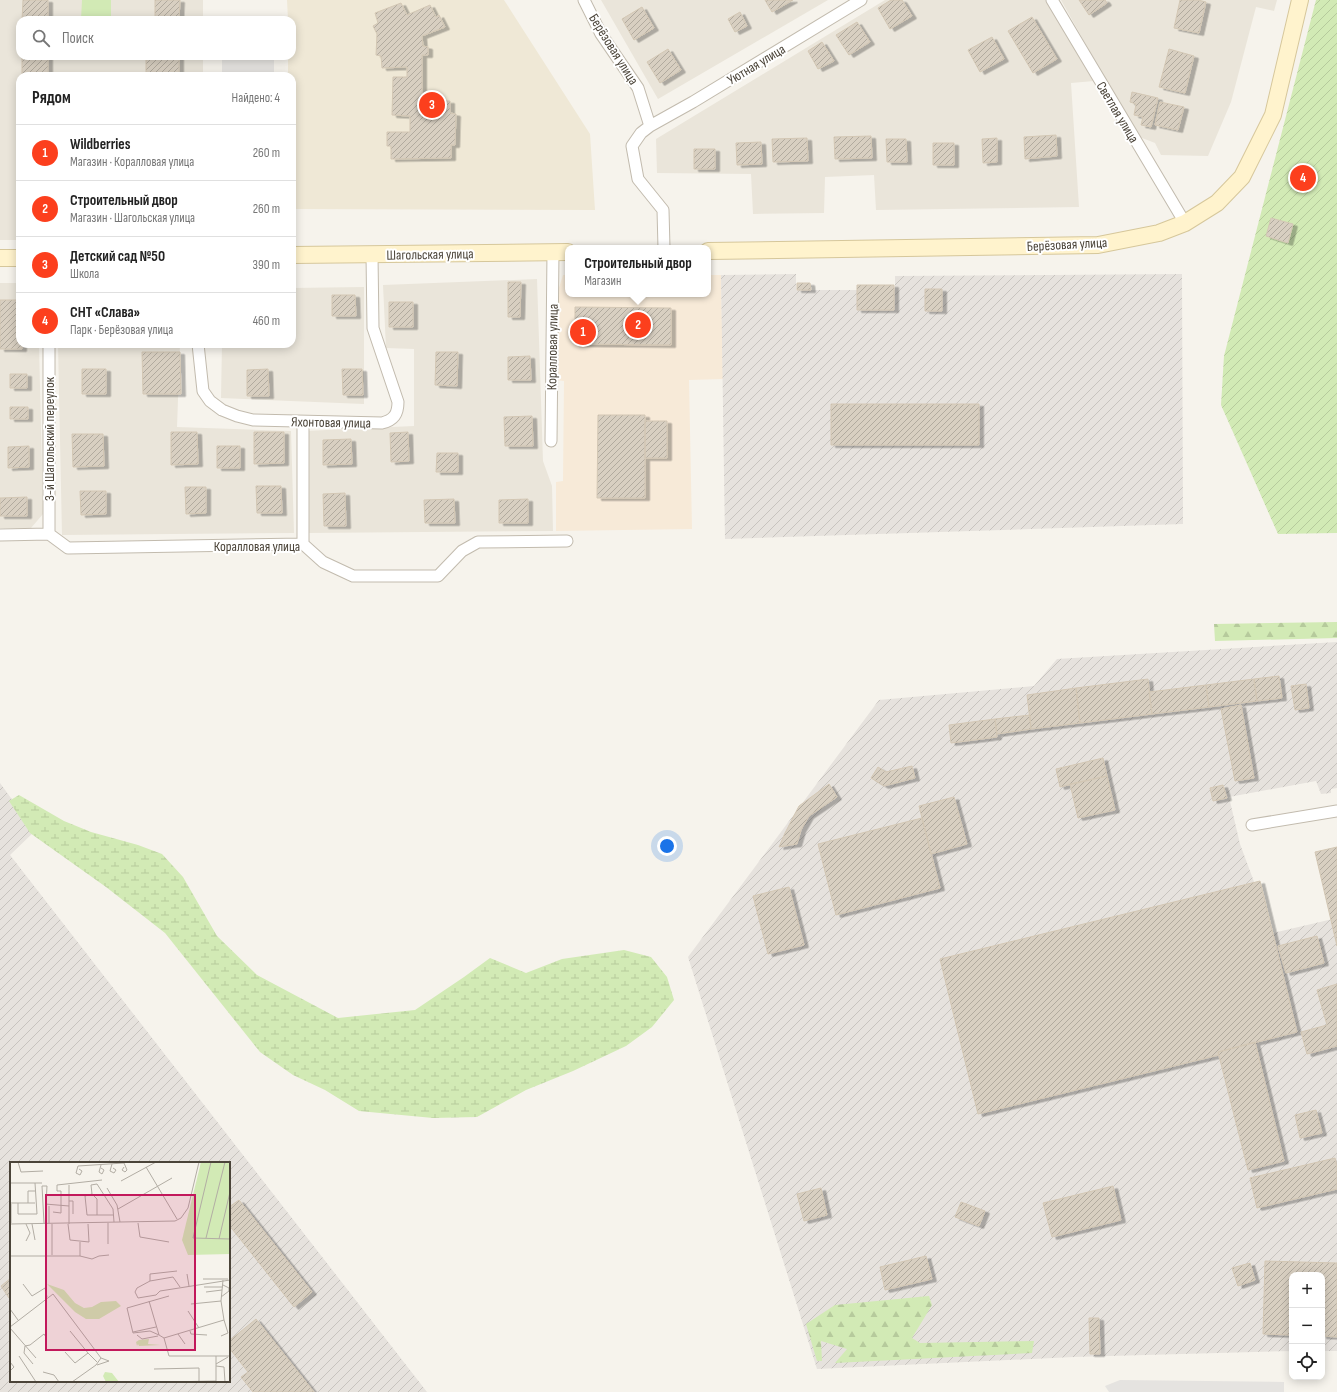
<!DOCTYPE html>
<html lang="ru">
<meta charset="utf-8">
<style>
:root{--surface:#fff;--page:#f6f6f6;--text:#222;--muted:#767676;--line:#e0e0e0;--accent:#fc3f1d}
body{margin:0;font-family:"Sofia Sans Condensed",sans-serif;background:var(--page);color:var(--text)}
.controls{position:absolute;right:12px;bottom:12px;display:grid;overflow:hidden;border-radius:8px;box-shadow:0 2px 10px #0003}
.controls button{width:36px;height:36px;display:grid;place-items:center;padding:0;border:0;border-bottom:1px solid var(--line);background:var(--surface);color:var(--text);font:20px sans-serif}
.you{position:absolute;left:667px;top:846px;width:14px;height:14px;margin:-10px;border:3px solid #fff;border-radius:50%;background:#1a73e8;box-shadow:0 0 0 6px #1a73e833}
.badge{display:grid;place-items:center;width:26px;height:26px;border-radius:50%;background:var(--accent);color:#fff;font-size:13px;font-weight:700}
.pin{position:absolute;translate:-50% -50%;border:2px solid #fff;box-shadow:0 1px 4px #0006}
.popup{position:absolute;left:565px;top:245px;width:146px;height:52px;box-sizing:border-box;display:grid;place-content:center;border-radius:8px;background:var(--surface);filter:drop-shadow(0 1px 3px #0005);font-size:13px;white-space:nowrap;color:var(--muted)}
.popup b{font-size:15px;color:var(--text)}
.popup::after{content:'';position:absolute;left:50%;top:100%;margin-left:-8px;border:8px solid transparent;border-top-color:var(--surface)}
.list{margin:0;padding:0;list-style:none}
h2{display:flex;justify-content:space-between;align-items:center;height:52px;margin:0;padding:0 16px;font-size:17px}
h2 small{font-size:13px;font-weight:400;color:var(--muted)}
.list li{display:grid;grid-template-columns:26px 1fr auto;gap:12px;align-items:center;box-sizing:border-box;height:56px;padding:0 16px;border-top:1px solid var(--line)}
.list b{display:block;font-size:15px;white-space:nowrap}
.list p{margin:0;font-size:13px;white-space:nowrap;color:var(--muted)}
.list em{font-size:13px;font-style:normal;color:var(--muted)}
.icon{flex:none;width:22px;height:22px;fill:none;stroke:currentColor;stroke-width:2;stroke-linecap:round;stroke-linejoin:round}
.map{position:relative;flex:none;width:1337px;height:1392px;overflow:hidden}
.search{position:absolute;background:var(--surface);box-shadow:0 2px 10px #0003;left:16px;top:16px;width:280px;height:44px;display:flex;align-items:center;gap:10px;box-sizing:border-box;padding:0 14px;border-radius:12px;color:var(--muted);font-size:15px}
.panel{position:absolute;background:var(--surface);box-shadow:0 2px 10px #0003;left:16px;top:72px;width:280px;height:276px;border-radius:12px}
.map>svg:first-child{display:block}
</style>
<div class="map">
<svg width="1337" height="1392" viewBox="0 0 1337 1392">
<defs>
<pattern id="industrial-furrows" width="10" height="10" patternUnits="userSpaceOnUse"><rect width="10" height="10" fill="#e6e2dd"/><path d="M-1 1l2-2M0 10L10 0M9 11l2-2" fill="none" stroke="#c7c3be"/></pattern>
<pattern id="forest-firs" width="22" height="20" patternUnits="userSpaceOnUse"><rect width="22" height="20" fill="#d2eab5"/><path d="M5 1l3.5 6h-7zM16 11l3.5 6h-7z" fill="#b6ca9c"/></pattern>
<pattern id="wetland-marsh" width="20" height="14" patternUnits="userSpaceOnUse"><rect width="20" height="14" fill="#d2eab5"/><path d="M1 5h8M5 5V1M11 12h8M15 12V8" fill="none" stroke="#b6ca9c"/></pattern>
<pattern id="garden-furrows" width="10" height="10" patternUnits="userSpaceOnUse"><rect width="10" height="10" fill="#d2eab5"/><path d="M-1 1l2-2M0 10L10 0M9 11l2-2" fill="none" stroke="#b6ca9c"/></pattern>
<pattern id="building-hatch" width="6" height="6" patternUnits="userSpaceOnUse"><rect width="6" height="6" fill="#d8cfc1"/><path d="M-1 1l2-2M0 6l6-6M5 7l2-2" fill="none" stroke="#b1aa9e"/></pattern>
<filter id="shadow"><feDropShadow dx="4.5" dy="2.5" stdDeviation="0" flood-color="#0004"/></filter>
</defs>
<rect width="100%" height="100%" fill="#f6f3ec"/>
<path fill="#eae5da" d="M0,0H203V20H20V56H203V76H20V240H0Z
M601,0H828L658,99Z
M885,0H1046L1094,81L1071,83L1079,207L876,210L874,175L825,177L824,213L753,214L751,174L657,173L656,139Z
M1061,0H1277L1274,11L1256,7L1231,102L1208,156L1161,155L1155,143L1137,136Z
M537,279L543,461L552,486L553,531L309,533L305,431L414,426V349L386,348L383,285Z
M0,283H20V344H39L43,514L31,528H0Z
M364,287V404L221,398L222,344H292V288Z
M58,344H180L177,427L291,431L294,533L62,535Z"/>
<path fill="#f7ead8" d="M563,275H568V294H708V275H721L723,379L689,380L692,529L556,531V482L563,481L564,381L555,380L556,297Z"/>
<path fill="url(#industrial-furrows)" fill-rule="evenodd" d="M796,274V290H895V276L1182,274L1183,524L725,539L721,275Z
M1337,642V788L1331,789V793L1321,794L1316,781L1229,797L1240,844L1273,933L1337,918V1351H1322V1275H1292V1351L1074,1357L817,1369L688,957L879,700L1034,686L1057,659Z
M0,783L35,831L10,855L427,1392H0ZM11,1163H229V1381H11Z"/>
<path fill="#efe8d6" d="M287,0H504L590,134L595,210L292,209V76H288V56H292V20H288Z"/>
<path fill="url(#forest-firs)" d="M1337,622V638L1215,641L1214,624Z
M929,1296L932,1305L912,1338L920,1343L1034,1341L1032,1353L835,1363L847,1349L821,1341L822,1361H817L806,1324L835,1305Z"/>
<path fill="url(#wetland-marsh)" d="M19,795L64,821L91,832L138,845L162,854L183,877L217,936L257,975L338,1018L415,1010L464,977L490,958L526,973L562,959L624,950L651,957L667,977L674,1000L652,1027L626,1046L573,1071L526,1090L477,1117L433,1118L359,1111L325,1090L293,1075L260,1052L165,933L106,887L30,833L9,801Z"/>
<path fill="url(#garden-furrows)" d="M1316,0H1337V533L1278,534L1221,405L1224,356Z"/>
<path fill="#d2eab5" d="M82,0H111V20H81Z"/>
<path fill="#e5e3e0" d="M222,56H274V76H222Z
M1120,1380L1284,1382V1392H1109L1105,1386Z"/>
<path fill="url(#building-hatch)" stroke="#d3c7b4" filter="url(#shadow)" d="M23,0H48V20H22Z
M155,0H180L179,20H155Z
M765,0H793L772,12Z
M891,0H902L912,16L890,29L878,8Z
M1079,0H1105L1107,3L1089,15Z
M1180,0H1198L1206,2L1199,33L1174,28Z
M401,3L407,15L430,5L436,17L439,15L445,27L422,36L423,46L428,47V55H422V101H450V113L456,114L455,145H451V158L391,159V146H387V132H410V116L392,115L393,77H407V67L382,68L381,56L376,55L377,34L373,26L378,23L375,13Z
M642,7L654,28L634,40L622,19Z
M740,12L747,26L735,32L728,19Z
M1032,17L1057,59L1033,73L1008,31Z
M857,22L870,42L849,55L836,35Z
M992,37L1004,59L980,72L968,50Z
M822,42L834,61L818,69L808,51Z
M668,49L681,70L660,83L647,62Z
M1169,49L1194,56L1185,93L1159,87Z
M22,56H48V76H22Z
M146,56H179V76H146Z
M1132,92L1158,98L1151,127L1141,125L1143,117L1134,115L1136,104L1130,102Z
M1160,102L1184,107L1178,130L1155,125Z
M1056,135L1057,156L1025,159L1024,137Z
M871,136L872,158L835,159L834,137Z
M807,138L808,161L773,162L772,139Z
M997,138V162L983,163L982,139Z
M886,139H906L907,162H887Z
M761,142L762,164L737,165L736,143Z
M933,143H954V165H933Z
M694,149H715V169H694Z
M1271,218L1293,224L1288,243L1266,236Z
M508,282H521L520,317H508Z
M797,283H810L811,290H797Z
M857,285H894V310H857Z
M925,289H942V311H925Z
M332,295H355L356,316H332Z
M0,300H20V344H22V349H0Z
M389,302H413V327H389Z
M575,307L671,308V345L575,344Z
M142,352H180L181,394H143Z
M436,352H458L457,386L435,385Z
M530,356L531,380H508V357Z
M82,369H106V394H82Z
M268,369L269,396H247V370Z
M342,369H362L363,395H343Z
M10,374H27V388H10Z
M831,404H979V445H831Z
M10,407H28V419H10Z
M598,415H645V498H597Z
M532,416L533,446H505L504,417Z
M645,421H667V458H645Z
M171,432H197L198,464L171,465Z
M254,432H284V463L254,464Z
M408,432L409,461L391,462L390,433Z
M72,434H103L104,466L73,467Z
M351,439L352,464L323,465V440Z
M29,446V467L8,468V447Z
M217,446H240V468H217Z
M437,453H458V472H436Z
M256,486H281L282,513H257Z
M185,487H206V513L186,514Z
M80,491H106V514L81,515Z
M345,493L346,526H324L323,494Z
M27,497V516H0V498Z
M454,499L455,523H425L424,500Z
M528,499V523H499V500Z
M1279,676L1282,698L1257,701L1254,679Z
M1148,679L1152,714L1080,723L1076,688Z
M1254,679L1257,701L1209,707L1206,685Z
M1306,684L1309,708L1295,710L1291,686Z
M1206,685L1209,707L1152,714L1149,692Z
M1076,688L1080,723L1031,729L1027,695Z
M1241,705L1254,778L1235,781L1221,709Z
M1030,715L1031,729L997,734L995,719Z
M995,719L997,737L951,743L949,725Z
M1103,758L1107,776L1060,787L1056,769Z
M912,766L915,778L884,786L871,778L878,767L886,772Z
M1107,776L1115,810L1078,818L1070,784Z
M829,784L837,797L809,816L801,830L797,844L779,847L785,833L799,806Z
M1223,785L1227,798L1213,801L1210,788Z
M954,797L967,844L931,854L919,806Z
M922,818L940,888L836,915L818,844Z
M1337,847V946L1315,852Z
M1260,881L1297,1032L1218,1052L1219,1055L978,1114L940,959Z
M789,887L804,945L768,954L753,896Z
M1317,936L1324,963L1286,973L1278,946Z
M1337,984V1046L1307,1054L1301,1032L1327,1025L1317,990Z
M1255,1042L1284,1161L1248,1170L1218,1052Z
M1316,1110L1322,1133L1300,1138L1295,1115Z
M1335,1158L1337,1167V1189L1257,1208L1250,1178Z
M1113,1186L1121,1220L1052,1237L1043,1203Z
M821,1188L827,1215L804,1221L797,1194Z
M239,1200L312,1292L294,1307L229,1225V1207Z
M961,1202L985,1211L979,1226L955,1217Z
M926,1256L932,1279L885,1290L880,1267Z
M1265,1261L1337,1263V1337L1322,1336V1275H1292V1335L1263,1334Z
M1250,1263L1255,1280L1238,1286L1232,1268Z
M11,1278V1296L9,1298L1,1286Z
M1089,1318H1099L1100,1354H1090Z
M256,1319L314,1392H253L241,1377L248,1372L229,1348V1341Z"/>
<g fill="none" stroke-linecap="round" stroke-linejoin="round">
<g stroke="#c2bbae" stroke-width="13">
<path id="minor" d="M584,0L601,34L638,88L650,126L641,133L632,146L638,179L663,210L664,248
M1052,0L1185,223
M650,126L693,102L861,0
M49,344V534
M198,344L203,391L210,401L222,410L237,416L253,420L382,423C394,420 398,414 398,402L373,328L372,255
M303,422V544
M551,441L553,252
M49,534L68,548L303,544L323,562L353,576H438L462,551L478,542L567,541
M0,535L49,534
M1252,825L1337,811"/>
</g>
<g stroke="#d6c79b" stroke-width="18">
<path id="secondary" d="M708,251L1098,245L1159,233L1185,223L1217,203L1242,177L1273,115L1300,0
M292,255L568,252
M0,258H20"/>
</g>
<use href="#minor" stroke="#fff" stroke-width="11"/>
<use href="#secondary" stroke="#fff3cd" stroke-width="16"/>
</g>
<g text-anchor="middle" stroke-width="4" stroke-linejoin="round" paint-order="stroke">
<g font-size="14" fill="#4b4439" stroke="#fff">
<text transform="translate(614 49) rotate(58)" y="5">Берёзовая улица</text>
<text transform="translate(756 64) rotate(-31)" y="5">Уютная улица</text>
<text transform="translate(1118 112) rotate(59)" y="5">Светлая улица</text>
<text transform="translate(1067 244) rotate(-3)" y="5">Берёзовая улица</text>
<text transform="translate(430 254) rotate(-1)" y="5">Шагольская улица</text>
<text transform="translate(552 347) rotate(-89)" y="5">Коралловая улица</text>
<text transform="translate(331 422) rotate(1)" y="5">Яхонтовая улица</text>
<text transform="translate(49 439) rotate(-90)" y="5">3-й Шагольский переулок</text>
<text x="257" y="551">Коралловая улица</text>
</g>
</g>
<g transform="translate(10 1162)">
<rect width="220" height="220" fill="#f6f3ec"/>
<path d="M139,177L138,182L151,183L129,184L128,182L127,184L126,180L129,178ZM95,210L102,211L109,220H96L93,214Z" fill="#d2eab5"/>
<path d="M37,122L54,128L65,141L74,146L82,145L91,140L106,139L111,144L89,157H76L65,150Z" fill="#d2eab5"/>
<path d="M191,0H220V92L178,93L172,78Z" fill="#d2eab5"/>
<path fill="none" stroke="#b2ada4" stroke-width="1" d="M8,0L11,10L33,9M201,0L183,76L220,77M102,2L100,9L104,11L106,8L103,6M91,3L89,10L92,12L94,8L91,6M136,5L167,57M69,7L72,9L70,13L66,11L68,4L114,1L117,8L115,10L112,8L114,5M111,19L146,0M0,21H32M59,23V62M97,26L107,43L110,60M82,32L75,34L77,53H103M59,39H63V52M1,41H25M8,41V52H27L25,21M18,41V29H25M35,42L59,44M39,44V61M108,47L162,16M43,50L51,51V29H47V23L92,18M87,53V37L82,32L81,23L87,22L103,47L104,60M1,61V42M34,61L32,24H37L36,42M128,61L130,75L159,80M0,62L165,59L171,56L178,46L189,0M22,62L25,78M42,62V93M58,62L60,78L79,80L78,62M196,76L215,0M209,77L220,30M16,79L20,71L16,62M70,80V94M98,82V61M0,94H70L82,97L89,94L99,93M177,112L179,124M193,117H218M140,119V112L167,109M13,122L22,134L35,126L37,135M170,125L163,115L140,119L127,126L125,130L128,136L146,133L150,129L220,118M194,125H213M196,130L212,128M211,135L219,129V126L213,123M139,139L149,173L154,176L159,194H220M181,142L211,139M0,147L8,158M178,149L189,166M0,165L43,132L91,196M0,166L26,196M60,169L78,191M180,169L181,172L197,173M123,170L146,165M168,172L175,182M127,173L132,177L148,174M149,173L140,169L123,171L117,146L159,134M211,174L218,171L214,158M154,176L214,158L211,139L213,118M55,190L65,201L78,191L87,200M9,194L26,220M0,200L4,205L0,209M23,202L14,191L15,184L20,183L34,172L36,175M206,202L218,195M87,203L99,199M206,204L214,205L215,220M144,207L189,206V220M33,210L44,213L49,220M206,219V194M62,220L86,203L91,196L99,199M156,220L206,219"/>
<path fill="#c2185b" fill-opacity="0.15" stroke="#c2185b" stroke-width="2" d="M36,33H185V188H36Z"/>
<rect width="220" height="220" fill="none" stroke="#4b4439" stroke-width="2"/>
</g>
</svg>
<div class="controls">
<button>+</button>
<button>−</button>
<button><svg class="icon" aria-label="locate" viewBox="0 0 24 24"><circle cx="12" cy="12" r="6"/><path d="M12 2v4M12 18v4M2 12h4M18 12h4"/></svg></button>
</div>
<div class="you"></div>
<div class="pin badge" style="left:583px;top:332px">1</div>
<div class="pin badge" style="left:638px;top:325px">2</div>
<div class="popup"><b>Строительный двор</b>Магазин</div>
<div class="pin badge" style="left:432px;top:105px">3</div>
<div class="pin badge" style="left:1303px;top:178px">4</div>
<div class="search"><svg class="icon" aria-label="search" viewBox="0 0 24 24"><circle cx="10" cy="10" r="6"/><path d="M15 15l6 6"/></svg>Поиск</div>
<section class="panel">
<h2>Рядом<small>Найдено: 4</small></h2>
<ul class="list">
<li><span class="badge">1</span><div><b>Wildberries</b><p>Магазин · Коралловая улица</p></div><em>260 m</em></li>
<li><span class="badge">2</span><div><b>Строительный двор</b><p>Магазин · Шагольская улица</p></div><em>260 m</em></li>
<li><span class="badge">3</span><div><b>Детский сад №50</b><p>Школа</p></div><em>390 m</em></li>
<li><span class="badge">4</span><div><b>СНТ «Слава»</b><p>Парк · Берёзовая улица</p></div><em>460 m</em></li>
</ul>
</section>
</div>
